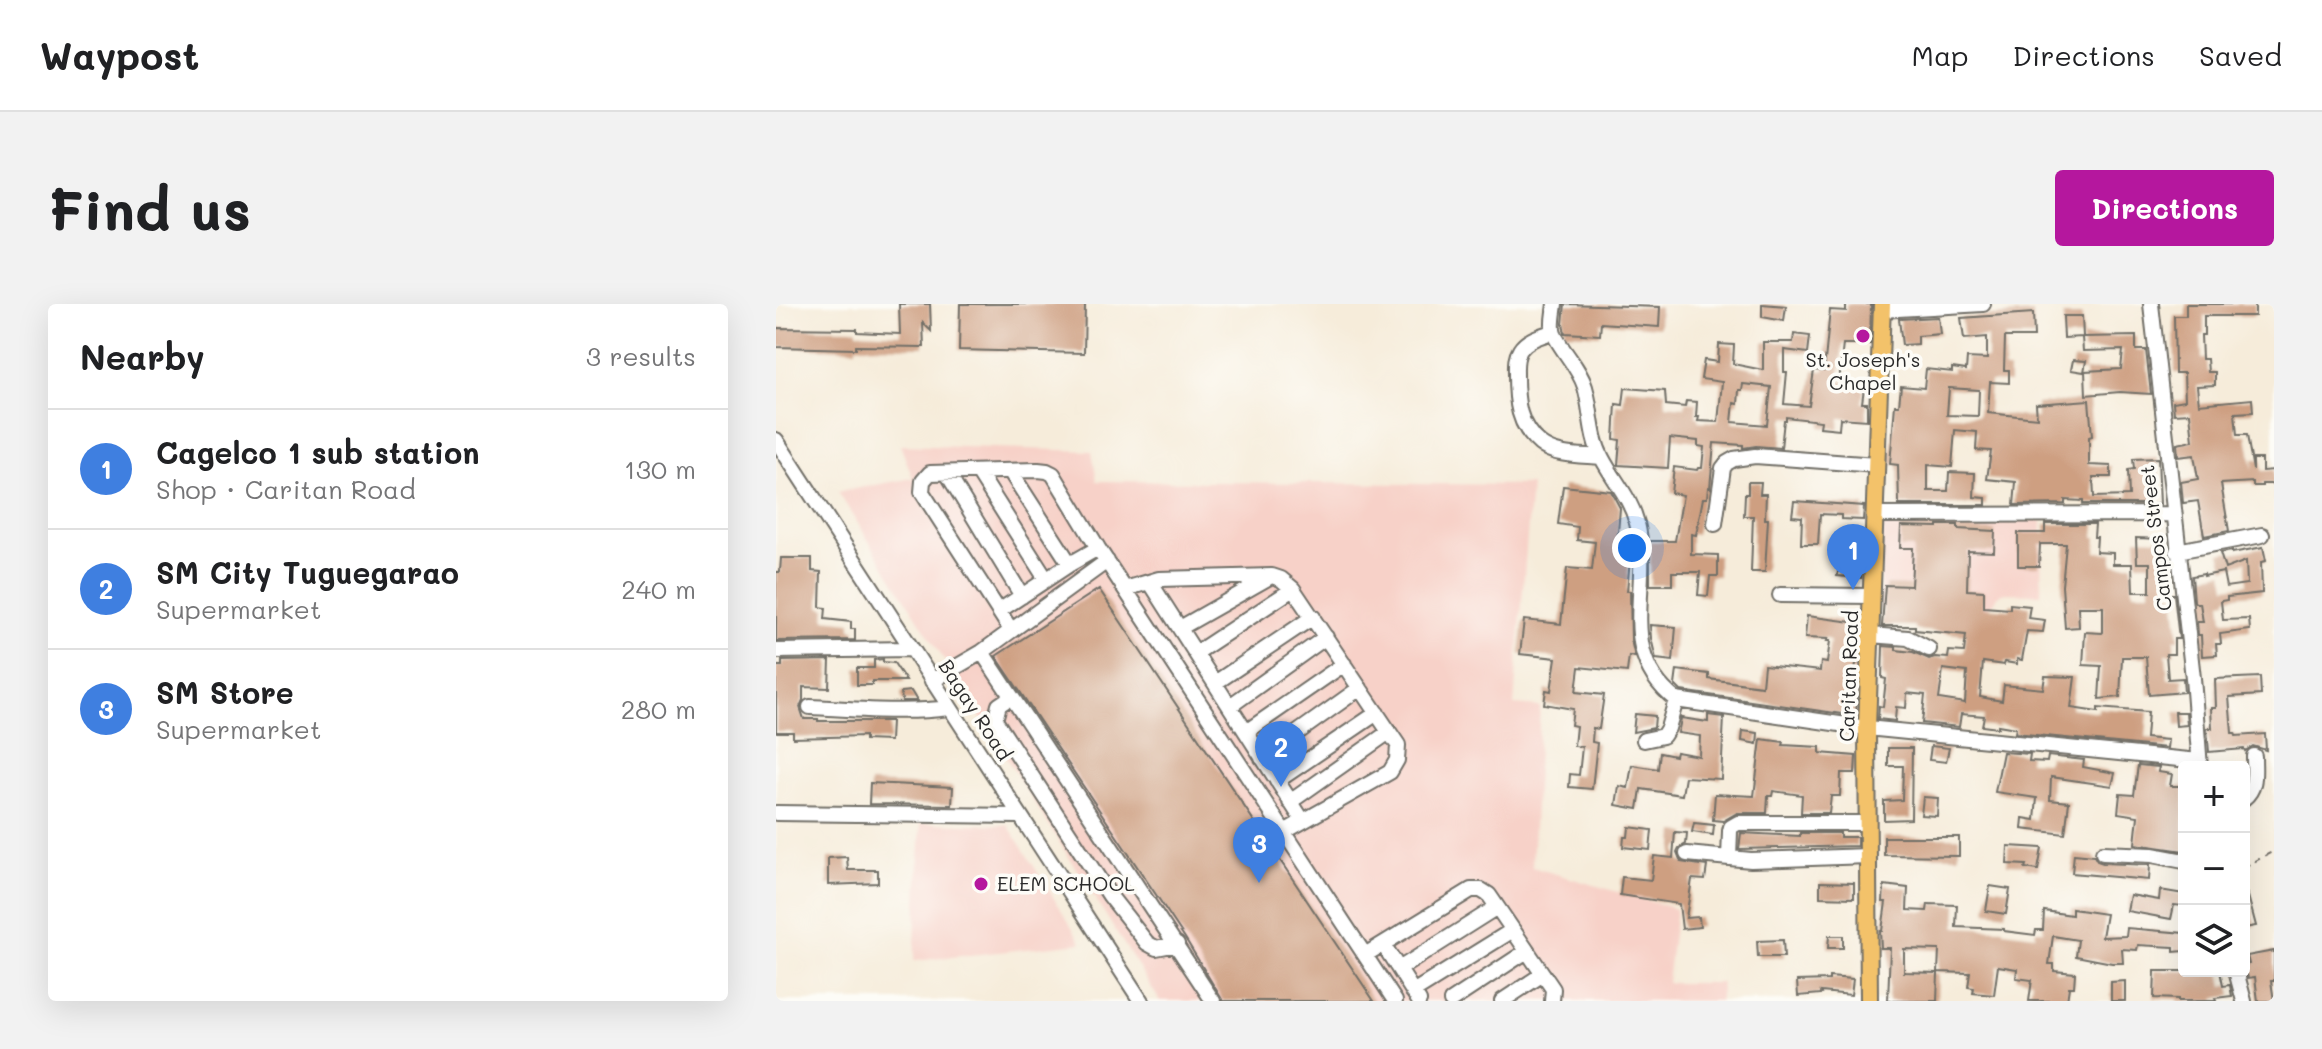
<!DOCTYPE html>
<meta charset="utf-8">
<style>
:root{--surface:#fff;--page:#f2f2f2;--text:#202124;--muted:#757577;--line:#e0e0e0;--accent:#b5179e}
body{margin:0;font-family:Mali,sans-serif;background:var(--page);color:var(--text)}
.controls{position:absolute;right:24px;bottom:24px;display:grid;overflow:hidden;border-radius:8px;box-shadow:0 8px 32px #0002}
.controls button{width:72px;height:72px;display:grid;place-items:center;padding:0;border:0;border-bottom:2px solid var(--line);background:var(--surface);color:var(--text);font:40px sans-serif}
.you{position:absolute;left:856px;top:244px;width:28px;height:28px;margin:-20px;border:6px solid #fff;border-radius:50%;background:#1a73e8;box-shadow:0 0 0 12px #1a73e833}
.badge{display:grid;place-items:center;width:52px;height:52px;border-radius:50%;background:var(--accent);color:#fff;font-size:26px;font-weight:700}
.pin{position:absolute;translate:-50% -66px;filter:drop-shadow(0 2px 4px #0008)}
.pin::after{content:'';position:absolute;top:42px;width:28px;height:24px;background:inherit;clip-path:polygon(0 0,100% 0,50% 100%)}
.list{margin:0;padding:0;list-style:none}
h2{display:flex;justify-content:space-between;align-items:center;height:104px;margin:0;padding:0 32px;font-size:34px}
h2 small{font-size:26px;font-weight:400;color:var(--muted)}
.list li{display:grid;grid-template-columns:52px 1fr auto;gap:24px;align-items:center;box-sizing:border-box;height:120px;padding:0 32px;border-top:2px solid var(--line)}
.list b{display:block;font-size:30px;white-space:nowrap}
.list p{margin:0;font-size:26px;white-space:nowrap;color:var(--muted)}
.list em{font-size:26px;font-style:normal;color:var(--muted)}
.icon{flex:none;width:44px;height:44px;fill:none;stroke:currentColor;stroke-width:2;stroke-linecap:round;stroke-linejoin:round}
.map{position:relative;flex:none;width:1498px;height:697px;overflow:hidden;border-radius:8px}
header{display:flex;align-items:center;gap:48px;box-sizing:border-box;height:112px;padding:0 40px;background:var(--surface);border-bottom:2px solid var(--line)}
header strong{font-size:38px}
nav{display:flex;gap:44px;margin-inline-start:auto;font-size:28px}
.intro{display:flex;align-items:center;justify-content:space-between;box-sizing:border-box;height:192px;padding:0 48px}
h1{margin:0;font-size:56px}
.button{padding:20px 36px;border-radius:8px;background:var(--accent);color:#fff;font-size:28px;font-weight:700}
main{display:flex;gap:48px;padding:0 48px}
aside{flex:1;background:var(--surface);border-radius:8px;box-shadow:0 8px 32px #0002}
.map>svg:first-child{display:block}
</style>
<header>
<strong>Waypost</strong>
<nav><a>Map</a><a>Directions</a><a>Saved</a></nav>
</header>
<div class="intro"><h1>Find us</h1><a class="button">Directions</a></div>
<main>
<aside>
<h2>Nearby<small>3 results</small></h2>
<ul class="list">
<li><span class="badge" style="background:#3f7fe0">1</span><div><b>Cagelco 1 sub station</b><p>Shop · Caritan Road</p></div><em>130 m</em></li>
<li><span class="badge" style="background:#3f7fe0">2</span><div><b>SM City Tuguegarao</b><p>Supermarket</p></div><em>240 m</em></li>
<li><span class="badge" style="background:#3f7fe0">3</span><div><b>SM Store</b><p>Supermarket</p></div><em>280 m</em></li>
</ul>
</aside>
<div class="map">
<svg width="1498" height="697" viewBox="0 0 1498 697">
<rect width="100%" height="100%" fill="#fdfcf7"/>
<filter id="ink" filterUnits="userSpaceOnUse"><feTurbulence type="fractalNoise" baseFrequency=".0125" numOctaves="2"/><feDisplacementMap in="SourceGraphic" scale="16" xChannelSelector="R" yChannelSelector="G"/><feConvolveMatrix kernelMatrix="1 2 1 2 8 2 1 2 1" color-interpolation-filters="sRGB"/></filter>
<filter id="wash" filterUnits="userSpaceOnUse"><feTurbulence type="fractalNoise" baseFrequency=".006" numOctaves="4" result="noise"/><feDisplacementMap in="SourceGraphic" scale="32" xChannelSelector="R" yChannelSelector="G"/><feGaussianBlur stdDeviation="1.8" result="paint"/><feColorMatrix in="noise" values="0 0 0 0 0 0 0 0 0 0 0 0 0 0 0 0 0 1.4 0 .05"/><feComposite in="paint" operator="in"/></filter>
<g filter="url(#wash)">
<rect width="100%" height="100%" fill="#f6ecda"/>
<path fill="#f7d1c8" d="M124,141L316,147L321,177L755,181L738,401L764,403L756,563L900,605L891,679H946L943,697H384L62,188L137,174Z
M1266,216L1265,290L1225,289L1211,305L1103,304L1107,217Z
M145,519L232,521L306,639L138,657Z"/>
<g id="blocks">
<path fill="#ce9f81" fill-rule="evenodd" d="M123,0H154L155,27L147,19L148,43L80,42V45L0,43V24L81,25V28L124,30Z
M184,0H309L308,49L183,46Z
M789,0L884,3L883,23L825,19L824,31L789,29L787,20Z
M986,0L1010,2L1008,17L986,13Z
M1070,0H1095L1094,40H1067L1064,69V77L1083,79L1082,84H1088L1086,99H1091V116L1064,114L1063,125L1044,123L1045,117L1010,113V116H1008L1005,144L980,142L967,144V141L938,139L934,184L932,183L931,194H927L920,231L915,230V250L942,251V272H934L932,292L922,291L924,268H896V281H874V237H899L907,191L895,189L898,163L921,166L922,164H926L928,143L922,142V137L894,134L892,164L842,161L844,136L838,135L840,100L847,101L849,84L889,87L890,101L909,103L910,97L921,98L920,113H923L922,117L942,118L946,78L925,75L928,56L942,58L943,40L958,41L957,60L987,66V38H1017L1018,30L1034,32L1032,49L1008,46V68H1011L1008,100L1033,102L1038,66L1048,67L1054,6L1070,7ZM967,80L995,83L991,121L956,118L958,99L962,100L963,86H966Z
M1410,0H1479V12H1428V31H1425L1426,55H1431L1432,68H1439V81L1421,82L1423,100L1476,95L1477,108L1459,109L1461,131H1471L1477,166V155H1486V167L1498,166V180H1486V182H1477V178L1445,180L1453,227L1428,232L1422,197L1407,199L1405,178L1422,175L1418,151L1402,153L1401,140L1417,137L1414,109L1398,110L1397,98L1409,96L1408,69H1399L1398,12H1410Z
M1257,9L1258,33H1229L1228,66H1233V79L1214,78L1212,109L1261,114L1260,100L1313,96L1316,132L1313,133V161L1335,162V173H1317L1318,193L1353,192L1352,166L1358,165L1357,155L1382,154L1384,200H1307V197L1289,196V200L1238,201L1240,178L1211,175L1215,147L1200,146L1201,128L1179,126L1176,163L1152,161V187H1172L1173,168L1199,169L1198,193L1210,194V201H1123L1122,161L1114,160L1119,101H1123L1125,82L1148,84L1150,65L1176,68V64L1190,66L1191,54L1211,55V33L1188,35L1185,14ZM1173,84L1203,86L1202,112L1171,111Z
M1287,12H1306L1307,33L1360,32V46H1370L1375,90L1344,88L1310,91L1309,67L1345,65L1347,46L1307,47L1306,33L1288,34Z
M1162,13L1164,30L1142,32V40L1126,41L1123,15Z
M1297,56L1310,57L1308,68L1295,66Z
M972,178H985L984,190H990L989,215H992L989,268H975L977,212H968L969,190H972Z
M787,182L835,187L844,204L841,240L854,242L855,244L851,287H854L855,336L859,353L853,352L851,368L803,363L800,388L828,391L823,425L817,424L816,438L821,439L816,485L793,483L794,470L803,471L806,443L798,442L800,422L795,421L797,405L768,400L770,386L775,387L780,354L744,350L748,316L785,320L791,264L816,266L819,238L801,236L802,223L782,220Z
M1018,197L1088,202L1087,216L1065,215V211L1044,210L1042,240H1025L1026,213L1016,212Z
M1269,220H1319L1318,233H1321L1320,248L1337,249V260H1356L1357,288H1374V259H1361L1360,234L1388,235L1391,290H1398L1403,335H1398V350H1390L1392,375L1407,374L1408,388L1373,391L1370,353H1346L1344,393L1323,395L1325,362L1307,361L1309,328L1326,329L1327,328V303H1302L1303,323L1289,324L1286,282L1290,240H1264L1263,262H1242V229H1269Z
M1162,221H1182V225L1219,227L1218,248L1192,247L1191,286L1208,287V303L1234,305V300L1254,302L1252,314L1269,316L1267,328L1251,327L1246,356L1241,355V360L1229,358L1228,361L1207,358L1204,393L1226,397L1228,381L1267,385L1269,372L1299,373L1295,404L1322,408V404L1372,408L1370,434L1392,436L1391,444L1239,429L1240,424L1222,421V424L1206,422L1208,412L1185,410L1183,423L1146,419L1149,391L1131,389L1130,404L1120,403L1119,417L1102,415L1103,402L1107,403L1110,375L1106,374L1107,342L1120,343V346L1137,348L1153,355L1159,353L1172,354L1173,347L1188,348L1190,331L1139,326V322H1106L1109,281L1135,282L1137,244H1124L1125,222L1162,223ZM1167,365L1191,368L1189,399L1163,395Z
M1487,243L1490,257L1485,258L1486,289L1451,293V296L1445,297L1447,316L1473,315L1474,326L1444,330L1445,340H1440L1441,351L1426,352L1425,331H1422L1421,318H1427L1424,299H1419L1418,297L1416,272L1428,270V272L1447,268L1450,283L1471,280L1470,257L1449,265L1444,249L1456,247V249Z
M1066,251L1085,253V274L1061,272Z
M5,254H36V267L45,268L44,303L50,304L49,315L75,318V325H79V336L0,337V268H4Z
M323,285L598,697H447L409,634L220,352Z
M1031,312L1084,319L1082,359H1080L1076,389L1081,390L1080,412L905,387L899,381L901,366L933,370V375L986,382L988,361L1044,367L1045,358L1051,359L1054,337H1051L1052,335L1029,334Z
M874,321L900,323L897,357L880,355L875,334Z
M107,355V358L118,359L130,377H96V381H81V364H98V356Z
M54,356L53,384L27,383V396L24,403L28,415H42V417H115L114,437L89,436V432L17,434V428H0V362H6V357Z
M1484,373L1485,391L1453,393L1456,429H1459L1460,432L1489,430L1490,446L1477,442L1469,447L1468,445L1433,448L1431,424H1436L1435,404H1440L1439,375Z
M135,387L141,397H126L125,388Z
M1399,408H1410L1411,421L1400,422Z
M859,410L879,412L878,424L857,428Z
M932,411L948,413L945,475L909,473L906,491L865,485L862,505L840,501L843,482L852,484L856,461L882,465L884,449L899,452L900,448L923,452L924,432L902,429L904,420L905,414L932,418Z
M967,427L982,429L981,440L966,437Z
M985,435L1008,438L1007,441L1044,443V449L1080,452L1079,469H1065L1064,492H1055L1053,509H1025L1026,491L997,487L996,492H992L991,509H961L947,517L937,516L939,490L978,492Z
M1155,442L1173,444L1170,458L1153,456Z
M1112,444H1136L1135,515L1108,516V497L1126,496L1127,462H1112Z
M1227,448L1254,450L1253,457L1271,458L1272,452L1308,456L1307,463L1339,469L1336,482L1275,473L1274,496L1293,498L1289,530L1246,525L1247,514L1259,516L1261,494L1219,488Z
M1362,461L1383,463L1382,468L1396,470L1394,482H1408V547L1359,540L1362,512L1342,509L1344,490L1358,491Z
M94,479L177,483L176,501L93,500Z
M1147,493L1162,494L1161,512L1145,511Z
M918,519L938,521L937,531L916,528Z
M853,523L876,526L874,546L847,543L848,533H852Z
M899,528L911,529L910,540L903,544L901,548L905,558L931,562L929,576L916,575L910,614L923,613L924,623L906,625L903,600L844,591L846,573L875,576L878,552L897,554Z
M965,529L1024,532V529H1064V533H1081V542L963,545Z
M1108,533H1183V552L1108,551Z
M1232,542L1266,544L1262,566L1249,564L1250,561L1231,560Z
M1298,550L1318,552L1321,557L1327,559L1374,561L1373,576L1296,569Z
M71,553L72,566H102V579L52,581V554Z
M1044,578L1078,579V594L1044,593Z
M1108,581L1132,584L1131,606L1151,607L1152,600L1181,601L1180,623L1228,625V627L1259,631L1260,626H1267L1268,607L1296,611V605L1330,610L1326,633L1350,632L1351,624L1408,629V647L1398,648V643L1362,641L1361,646L1346,645L1347,659H1336L1300,652L1302,636L1277,632L1273,660H1278V667L1299,669L1298,683H1293L1291,697H1253L1256,676L1240,674L1241,665L1222,662L1218,691L1197,689L1198,684L1192,683L1194,669L1162,668L1163,646L1128,645V668L1162,669L1161,697H1112L1114,644H1105L1104,627H1106L1110,598H1107Z
M1214,582L1234,585L1230,610L1210,607Z
M1384,586L1408,590V602L1398,601L1395,615L1351,607L1354,591L1383,596Z
M1471,588L1480,622L1468,624V589Z
M1053,632H1067V644H1052Z
M1007,636L1008,653H982L981,637Z
M1498,647V677H1495L1498,697H1482L1479,673L1472,674L1468,661L1473,660L1471,652Z
M1379,667H1444L1447,682L1454,681L1456,692L1439,694L1440,697H1402V695L1378,694Z
M1053,673L1077,675L1075,691L1045,688L1046,690L1022,692L1021,677L1053,676Z
M1349,677V697H1335V678Z"/>
</g>
</g>
<g filter="url(#ink)">
<use href="#blocks" fill-opacity="0" stroke="#726f68" stroke-width="2"/>
<g fill="none" stroke-linecap="round" stroke-linejoin="round">
<g stroke="#726f68" stroke-width="18">
<path id="minor" d="M779,0C778,9 775,22 778,30C787,49 803,63 809,83C816,107 814,132 826,154C838,177 854,193 861,219C877,283 838,348 900,396L1091,424L1423,457
M1375,0L1417,374L1424,463
M1105,6L1207,0
M776,28C765,32 751,35 744,46C739,54 740,62 740,71C740,97 742,122 764,140C780,153 806,151 825,153
M0,136L365,697
M234,167L294,260
M202,168L270,275
M171,169L246,292
M1098,211L1397,210
M939,220L947,164L951,159L958,155L979,152L1100,161
M1401,247L1486,231
M374,278L527,517
M349,285L383,275L496,272L505,275L517,285L622,441L621,456L614,468L508,528
M1004,291L1095,292
M223,307L294,260L322,244
M404,324L492,274
M235,326L146,188L147,177L154,169L262,166L271,167L277,170L322,244L619,697
M1094,331L1132,334L1153,345
M0,347L135,345
M206,348L437,697
M420,349L517,285
M156,377L206,348L331,257
M439,379L537,313
M235,393L223,401L219,416L334,592L371,639L380,644L401,640
M454,402L550,333
M34,403C79,405 128,410 173,404
M470,428L568,360
M868,436L887,432L892,424L900,396
M486,454L584,384
M501,477L601,409
M1468,494C1481,484 1478,468 1478,452
M514,498L613,428
M0,509L243,512
M1327,549L1376,551L1408,557
M911,550L975,556L1092,552
M953,554L954,527L955,523L962,519H1092
M607,640L643,697
M589,651L695,586H705L713,591L777,685L776,697
M623,665L721,603
M1460,667L1468,697
M637,688L737,626
M675,697L751,647
M726,697L767,670"/>
</g>
<g stroke="#726f68" stroke-width="20">
<path id="major" d="M1093,697L1091,424L1106,0"/>
</g>
<path stroke="#726f68" stroke-width="2" stroke-dasharray="6 6" stroke-linecap="butt" d="M1468,563L1498,547"/>
<use href="#minor" stroke="#fff" stroke-width="14"/>
<use href="#major" stroke="#f3c26a" stroke-width="16"/>
</g>
</g>
<g fill="#b5179e" stroke="#fdfcf7" stroke-width="3">
<circle cx="1087" cy="32" r="8"/>
<circle cx="205" cy="580" r="8"/>
</g>
<g text-anchor="middle" stroke-width="7" stroke-linejoin="round" paint-order="stroke">
<g font-size="20" fill="#2b2b2b" stroke="#fdfcf7">
<text x="1087" y="63">St. Joseph's<tspan x="1087" dy="23">Chapel</tspan></text>
<text x="221" y="587" text-anchor="start">ELEM SCHOOL</text>
</g>
<g font-size="20" fill="#2b2b2b" stroke="#fdfcf7">
<text transform="translate(1380 234) rotate(-97)" y="7">Campos Street</text>
<text transform="translate(1073 372) rotate(-88)" y="7">Caritan Road</text>
<text transform="translate(199 406) rotate(57)" y="7">Bagay Road</text>
</g>
</g>
</svg>
<div class="controls">
<button>+</button>
<button>−</button>
<button><svg class="icon" aria-label="layers" viewBox="0 0 24 24"><path d="M12 4l9 5-9 5-9-5zM3 14l9 5 9-5"/></svg></button>
</div>
<div class="you"></div>
<div class="pin badge" style="left:1077px;top:286px;background:#3f7fe0">1</div>
<div class="pin badge" style="left:505px;top:483px;background:#3f7fe0">2</div>
<div class="pin badge" style="left:483px;top:579px;background:#3f7fe0">3</div>
</div>
</main>
